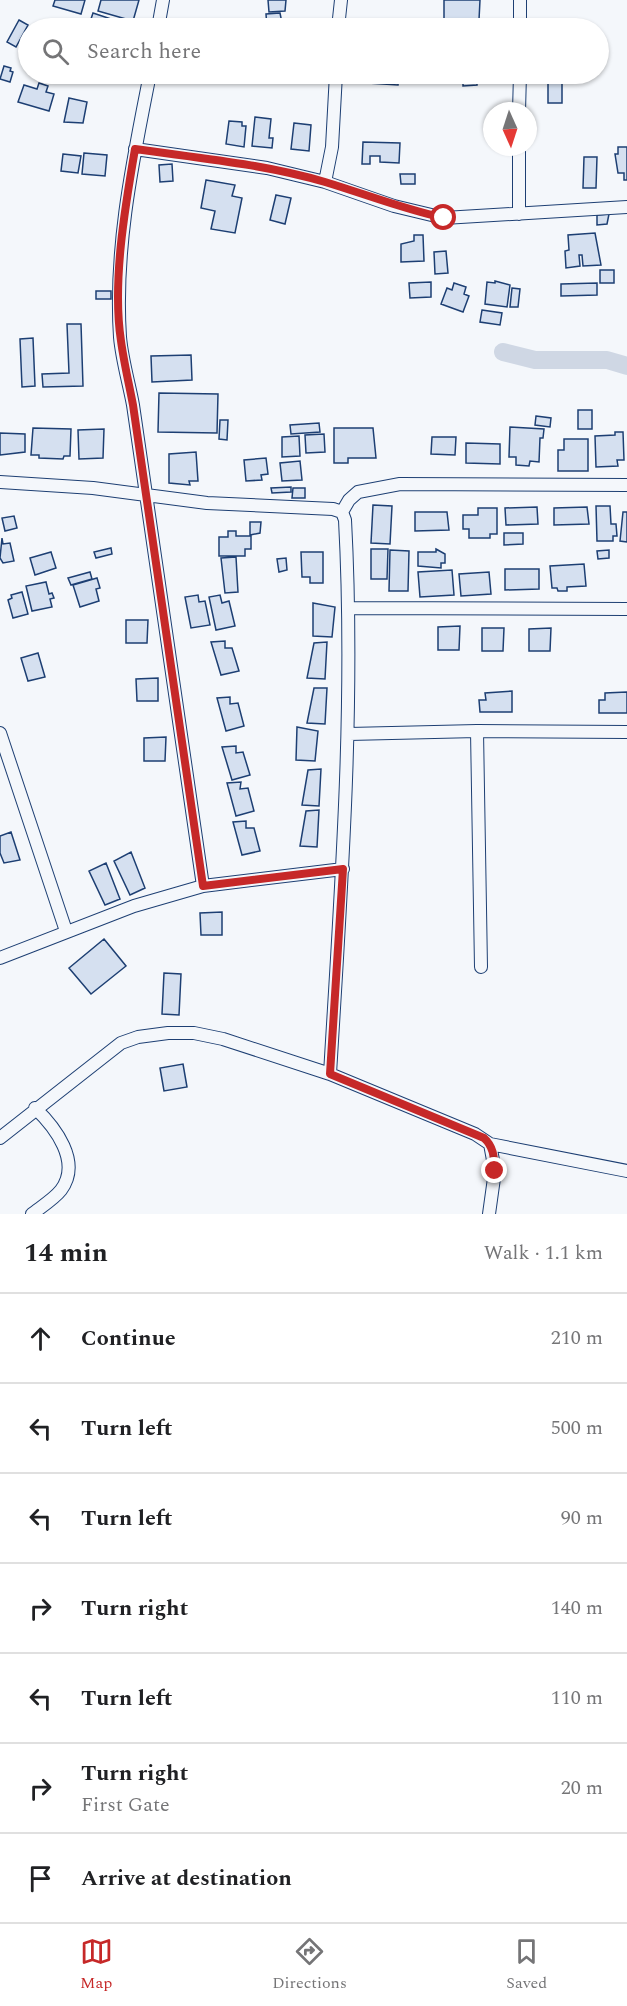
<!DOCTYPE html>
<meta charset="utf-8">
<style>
:root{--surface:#fff;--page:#f6f6f6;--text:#202124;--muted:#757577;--line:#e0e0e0;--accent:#c62828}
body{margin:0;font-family:Spectral,serif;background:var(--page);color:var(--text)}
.compass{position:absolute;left:483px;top:102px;width:54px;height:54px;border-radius:50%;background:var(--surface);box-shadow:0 2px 4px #0004;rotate:177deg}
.stop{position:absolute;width:18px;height:18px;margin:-14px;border:4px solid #c62828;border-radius:50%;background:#fff}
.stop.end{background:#c62828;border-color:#fff;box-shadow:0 2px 6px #0008}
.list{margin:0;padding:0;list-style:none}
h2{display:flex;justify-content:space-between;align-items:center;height:78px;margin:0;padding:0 24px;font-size:26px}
h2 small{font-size:20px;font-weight:400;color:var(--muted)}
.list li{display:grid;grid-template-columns:39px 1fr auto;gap:18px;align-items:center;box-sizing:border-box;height:90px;padding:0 24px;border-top:2px solid var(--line)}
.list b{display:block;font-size:22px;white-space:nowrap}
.list p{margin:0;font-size:20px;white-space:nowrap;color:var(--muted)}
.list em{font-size:20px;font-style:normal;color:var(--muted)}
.icon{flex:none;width:33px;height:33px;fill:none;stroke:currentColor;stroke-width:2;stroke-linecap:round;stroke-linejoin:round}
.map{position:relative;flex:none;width:627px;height:1214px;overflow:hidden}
.search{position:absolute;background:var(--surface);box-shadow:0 2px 4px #0004;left:18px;right:18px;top:18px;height:66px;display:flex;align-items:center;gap:15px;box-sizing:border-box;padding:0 21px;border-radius:33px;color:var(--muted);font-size:22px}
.sheet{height:708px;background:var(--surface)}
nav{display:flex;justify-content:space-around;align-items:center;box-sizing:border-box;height:84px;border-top:2px solid var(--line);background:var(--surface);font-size:16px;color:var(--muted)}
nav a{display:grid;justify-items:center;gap:3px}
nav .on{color:var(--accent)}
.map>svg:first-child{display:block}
</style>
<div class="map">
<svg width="627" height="1214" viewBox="0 0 627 1214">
<rect width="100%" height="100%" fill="#f4f7fb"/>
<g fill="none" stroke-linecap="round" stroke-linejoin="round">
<path stroke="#cfd7e4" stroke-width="18" d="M503,352L535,360H607L627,366"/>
</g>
<path fill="#d5e0f0" stroke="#1d3f73" stroke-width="1.5" d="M55,0H85L81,14L53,6Z
M101,0H139L133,21L98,11Z
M268,0H286L285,11L269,12Z
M444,0H480L479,20H474V24L457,25V20H444Z
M93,13L117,21L115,28H88Z
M280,13L283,28H267L266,14Z
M19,20L28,25L16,47L7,42Z
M4,66L11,68L10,71L13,72L10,82L0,79Z
M103,74H127L124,81Z
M369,74H399L398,85L368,83Z
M477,75V85L463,86V76Z
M556,79H562V103H548V82H556Z
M39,83L48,86L46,92L54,94L49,111L18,102L24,85L37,89Z
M69,98L87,102L83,123L64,122Z
M255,117L271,119L269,138H273L272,148L252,146Z
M229,121L242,122V126H246L244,147L226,144Z
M294,123L311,125L309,151L291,149Z
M363,142L400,143L399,163L380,162V156H370V164H362Z
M618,147H627V180H624V173H618L615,154H618Z
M84,153L107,155L105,176L82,174Z
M63,154L81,156L78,173L61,171Z
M584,157H597L596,188H583Z
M172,164L173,181L160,182L159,165Z
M400,174H415V184H401Z
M206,180L235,185L232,196L242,198L235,233L211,229L215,211L201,208Z
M276,195L291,198L285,224L270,220Z
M609,214L607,224L597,225V215Z
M595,233L601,265L583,266L582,255H579L580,266L566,268L565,251L569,250L568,235Z
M414,235H423L424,261L401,262V244L414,241Z
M446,251L448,273L435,274L434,252Z
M600,270H614V283H600Z
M495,281L510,285L507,307L485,304L487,282L495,283Z
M431,282V297L410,298L409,283Z
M454,283L466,287L464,294L469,296L463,312L441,304L447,288L452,290Z
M597,283V295L561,296V284Z
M512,288L520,289L518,307H510Z
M96,291H111V299H96Z
M482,310L502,313L500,325L480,322Z
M67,324H81L83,386L43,387L42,374L69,373Z
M33,338L35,386L22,387L20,339Z
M191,355L192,380L152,382L151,356Z
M159,393L218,394L217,433L158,432Z
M578,410H592V429H578Z
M536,416L551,418L550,427L535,425Z
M220,420H228L227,440L219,439Z
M319,423L320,432L291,434L290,425Z
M510,427L544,429L543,438H540L539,462L530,461L529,466L516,465V457H509Z
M33,428L71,429L70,456H64L63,459L39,458V455H31Z
M334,428H373L376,458H348V463H334Z
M104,429L103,458L79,459L78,430Z
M615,432H623L624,460H617L618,466L596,467L595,436L615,435Z
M0,433L25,434V452L0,455Z
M324,434L325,452L306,453L305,435Z
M299,436L300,456L282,457V437Z
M432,437H456L455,455L431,454Z
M564,439H588V471H558V450H564Z
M466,443L500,444V464L466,463Z
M196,452L198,481H189L190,485L169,483V454Z
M266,458L268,474L261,475L262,480L246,481L244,460Z
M300,461L302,480L282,481L280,463Z
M291,487V492L272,493L271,488Z
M293,488H305V498H292Z
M373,505L392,506L390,544L371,543Z
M596,506H610L611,524H616L617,536H613V541H597Z
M537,507L538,524L506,525L505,508Z
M587,507L589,524L554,525V508Z
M478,508H497V534H490V538H469V529H463V515H478Z
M415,512H447L449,530L415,531Z
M623,512H627V542L620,541Z
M14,516L17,528L5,531L2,518Z
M250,522H261L260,533L250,535Z
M228,531H236V536H251V549H245V556H219V537H228Z
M504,533H523V544L504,545Z
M2,538L3,544L10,543L14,561L3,563L0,558Z
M111,548L112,554L96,558L94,552Z
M371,549H388L387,579H371Z
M436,549L445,554V563H441V568L418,566V552H436Z
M390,550L409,551L408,591H389Z
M609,550V558L598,559L597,551Z
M51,552L56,568L35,575L30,558Z
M301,552H323V583H310V577H302Z
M236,557L238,592L225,593L221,558Z
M286,558L287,570L279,572L277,559Z
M584,564L586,586L567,587V591H558L557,588H552L550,566Z
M505,569H539V589L505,590Z
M452,570L454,595L420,597L418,572Z
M90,572L92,579L71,585L68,578Z
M489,572L491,594L461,596L459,574Z
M97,578L100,588L96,589L99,601L80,607L73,585Z
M46,582L49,594L52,593L54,598L50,599L52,607L32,611L26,586Z
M22,592L28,614L13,618L8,600L12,598L11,595Z
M198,595L199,602L205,601L210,625L191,628L185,597Z
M220,595L222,603L229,601L235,626L216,630L209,597Z
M313,603L335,607L332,637L313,636Z
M126,620H148L147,643H126Z
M460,626L459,650H438V627Z
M482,628H504L503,651H482Z
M551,628L550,651H529V629Z
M225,641V648H232L239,671L221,675L211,642Z
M327,642L325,679L307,678L314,643Z
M38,653L45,677L28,681L21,658Z
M158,678V701H137L136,679Z
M314,688H327L325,724L307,723Z
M512,691V712H480L479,700H486L485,693Z
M627,692V713H599V700H605V693Z
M230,697V704L238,703L244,726L226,731L217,698Z
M297,727L318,731L315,761L296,760Z
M166,737L165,761H144V738Z
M236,746V753L243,752L250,775L232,780L222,747Z
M321,769L319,806L302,805L308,770Z
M241,782L240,789L248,788L254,811L236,816L227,783Z
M319,810L317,847L300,846L306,811Z
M246,821V828H254L260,851L242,855L233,822Z
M11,832L20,860L4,863L0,853V836Z
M131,852L145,888L130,895L114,861Z
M106,863L120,899L105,905L89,871Z
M222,912V935H201L200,913Z
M104,939L126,966L91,994L69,968Z
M164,973L181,974L179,1015L162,1014Z
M183,1064L187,1087L164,1091L160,1068Z"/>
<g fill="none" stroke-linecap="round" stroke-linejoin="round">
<g stroke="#1d3f73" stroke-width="14">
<path id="minor" d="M158,28L163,0
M338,28L341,0
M520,28V0
M150,74C133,160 114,248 120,337C122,360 129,383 133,405L203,886
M519,111L520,74
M135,149L267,168L325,182L394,206L444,218L627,207
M325,182L332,147L336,74
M519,214V147
M0,482L93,488L207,503L333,509L342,512
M350,608L627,609
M477,731L481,967
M0,733L66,931
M349,734L477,731L627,732
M0,958L134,906L203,886L343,869
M330,1074C341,889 355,705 345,520L342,512L349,500L358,492L400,484L627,485
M0,1138L121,1043L138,1037L168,1033H194L223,1039L330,1074L475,1134L490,1144L627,1171
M32,1214C41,1207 54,1199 61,1190C82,1162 55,1127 35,1108
M489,1214L495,1171L490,1144"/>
</g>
<use href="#minor" stroke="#f4f7fb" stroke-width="12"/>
</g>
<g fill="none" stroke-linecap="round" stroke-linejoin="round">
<path stroke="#c62828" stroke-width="8" d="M444,218C403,209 365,194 325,182C264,164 198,158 135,149C125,207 112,283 121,341C124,363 129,384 133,405L203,886L343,869L330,1074L484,1138C494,1147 494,1158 495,1171"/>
</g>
</svg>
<svg class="compass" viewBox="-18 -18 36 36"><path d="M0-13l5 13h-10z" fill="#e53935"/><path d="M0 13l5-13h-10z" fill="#757577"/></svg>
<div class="stop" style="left:444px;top:218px"></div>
<div class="stop end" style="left:495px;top:1171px"></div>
<div class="search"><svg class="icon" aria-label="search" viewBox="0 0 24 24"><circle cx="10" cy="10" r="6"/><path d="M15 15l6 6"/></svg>Search here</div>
</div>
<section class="sheet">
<h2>14 min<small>Walk · 1.1 km</small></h2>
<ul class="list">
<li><svg class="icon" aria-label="ahead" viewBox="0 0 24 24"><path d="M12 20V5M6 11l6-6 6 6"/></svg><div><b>Continue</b></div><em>210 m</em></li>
<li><svg class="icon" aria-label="left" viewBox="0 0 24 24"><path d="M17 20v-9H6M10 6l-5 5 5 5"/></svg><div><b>Turn left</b></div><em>500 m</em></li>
<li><svg class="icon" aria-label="left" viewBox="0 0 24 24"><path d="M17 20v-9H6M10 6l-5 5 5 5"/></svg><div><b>Turn left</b></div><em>90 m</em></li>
<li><svg class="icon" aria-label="right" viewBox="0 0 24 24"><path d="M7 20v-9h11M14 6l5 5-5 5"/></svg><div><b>Turn right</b></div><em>140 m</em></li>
<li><svg class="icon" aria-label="left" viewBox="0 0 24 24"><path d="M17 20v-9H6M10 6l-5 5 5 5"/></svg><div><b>Turn left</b></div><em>110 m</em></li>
<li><svg class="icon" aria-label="right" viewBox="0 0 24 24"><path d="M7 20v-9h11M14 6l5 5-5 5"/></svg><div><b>Turn right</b><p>First Gate</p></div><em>20 m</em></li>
<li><svg class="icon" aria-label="arrive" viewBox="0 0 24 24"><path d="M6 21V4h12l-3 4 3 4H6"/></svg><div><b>Arrive at destination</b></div></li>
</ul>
</section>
<nav>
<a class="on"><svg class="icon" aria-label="map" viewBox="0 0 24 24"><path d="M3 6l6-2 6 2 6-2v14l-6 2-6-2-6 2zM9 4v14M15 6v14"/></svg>Map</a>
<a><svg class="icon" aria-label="directions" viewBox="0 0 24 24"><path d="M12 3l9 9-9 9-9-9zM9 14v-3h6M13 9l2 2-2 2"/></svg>Directions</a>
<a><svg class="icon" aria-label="saved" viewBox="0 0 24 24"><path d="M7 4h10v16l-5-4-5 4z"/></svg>Saved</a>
</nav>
